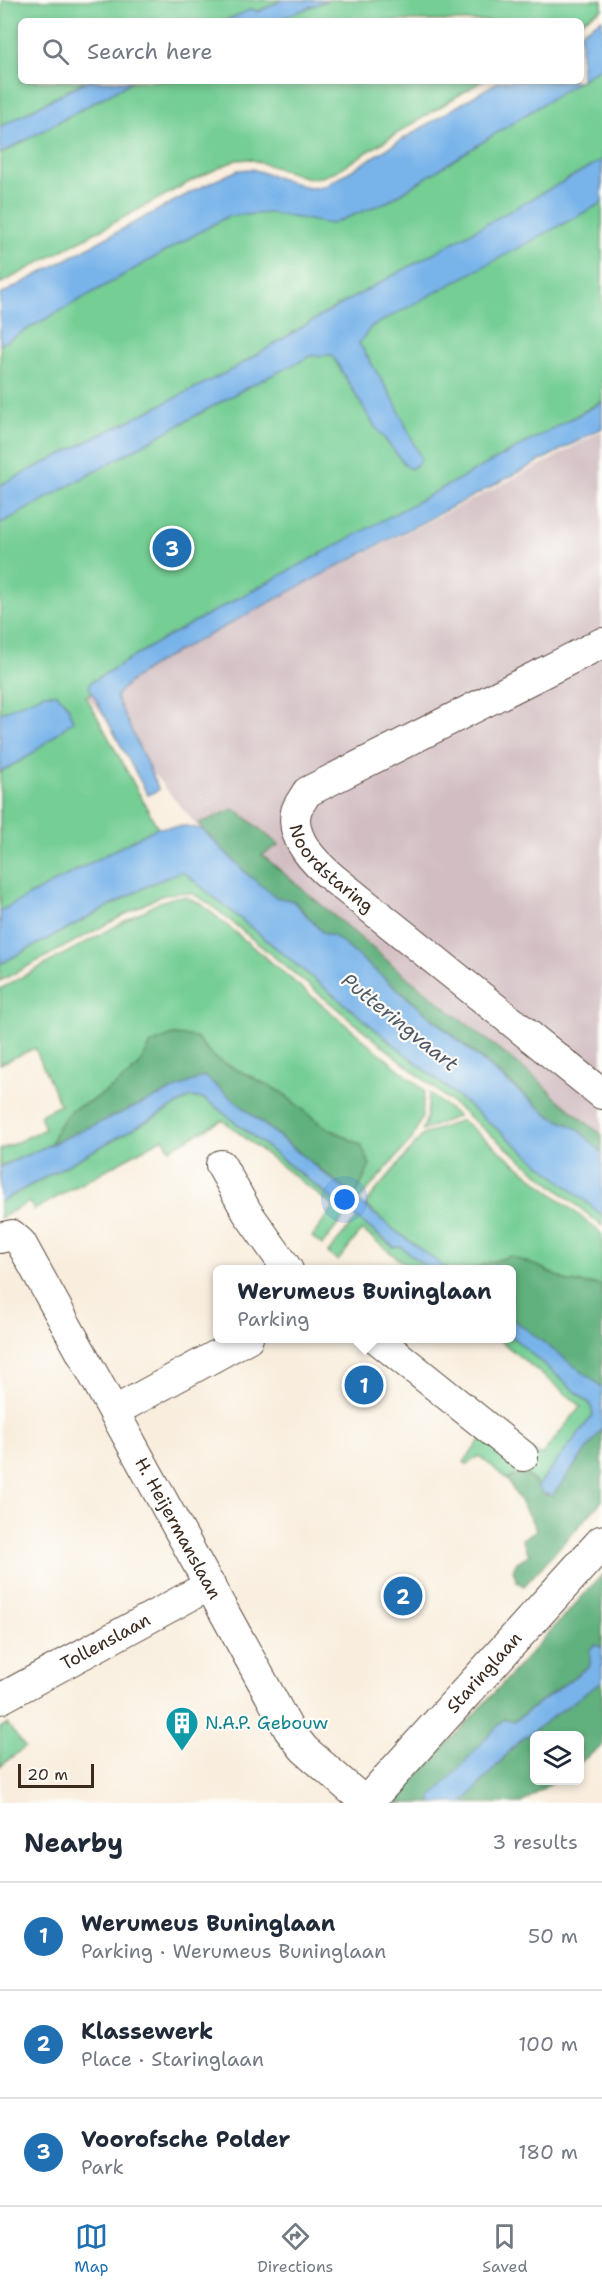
<!DOCTYPE html>
<meta charset="utf-8">
<style>
:root{--surface:#fff;--page:#f6f6f7;--text:#1f2937;--muted:#747a83;--line:#e0e1e3;--accent:#1f6fb2}
body{margin:0;font-family:"Shantell Sans",sans-serif;background:var(--page);color:var(--text)}
.controls{position:absolute;right:18px;bottom:18px;display:grid;overflow:hidden;border-radius:9px;box-shadow:0 3px 9px #0003}
.controls button{width:54px;height:54px;display:grid;place-items:center;padding:0;border:0;border-bottom:2px solid var(--line);background:var(--surface);color:var(--text);font:30px sans-serif}
.scale{position:absolute;left:18px;bottom:15px;width:76px;box-sizing:border-box;padding-left:6px;border:3px solid #3b2a1e;border-top:0;font-size:16px;line-height:21px;white-space:nowrap;color:#3b2a1e;-webkit-text-stroke:4px #fdfcf7;paint-order:stroke}
.you{position:absolute;left:345px;top:1200px;width:21px;height:21px;margin:-15px;border:4px solid #fff;border-radius:50%;background:#1a73e8;box-shadow:0 0 0 9px #1a73e833}
.badge{display:grid;place-items:center;width:39px;height:39px;border-radius:50%;background:var(--accent);color:#fff;font-size:20px;font-weight:700}
.pin{position:absolute;translate:-50% -50%;border:3px solid #fff;box-shadow:0 2px 6px #0006}
.popup{position:absolute;left:213px;top:1265px;width:303px;height:78px;box-sizing:border-box;display:grid;place-content:center;border-radius:9px;background:var(--surface);filter:drop-shadow(0 2px 4px #0005);font-size:20px;white-space:nowrap;color:var(--muted)}
.popup b{font-size:22px;color:var(--text)}
.popup::after{content:'';position:absolute;left:50%;top:100%;margin-left:-12px;border:12px solid transparent;border-top-color:var(--surface)}
.list{margin:0;padding:0;list-style:none}
h2{display:flex;justify-content:space-between;align-items:center;height:78px;margin:0;padding:0 24px;font-size:26px}
h2 small{font-size:20px;font-weight:400;color:var(--muted)}
.list li{display:grid;grid-template-columns:39px 1fr auto;gap:18px;align-items:center;box-sizing:border-box;height:108px;padding:0 24px;border-top:2px solid var(--line)}
.list b{display:block;font-size:22px;white-space:nowrap}
.list p{margin:0;font-size:20px;white-space:nowrap;color:var(--muted)}
.list em{font-size:20px;font-style:normal;color:var(--muted)}
.icon{flex:none;width:33px;height:33px;fill:none;stroke:currentColor;stroke-width:2;stroke-linecap:round;stroke-linejoin:round}
.map{position:relative;flex:none;width:602px;height:1803px;overflow:hidden}
.search{position:absolute;background:var(--surface);box-shadow:0 3px 9px #0003;left:18px;right:18px;top:18px;height:66px;display:flex;align-items:center;gap:15px;box-sizing:border-box;padding:0 21px;border-radius:9px;color:var(--muted);font-size:22px}
.sheet{height:402px;background:var(--surface)}
nav{display:flex;justify-content:space-around;align-items:center;box-sizing:border-box;height:84px;border-top:2px solid var(--line);background:var(--surface);font-size:16px;color:var(--muted)}
nav a{display:grid;justify-items:center;gap:3px}
nav .on{color:var(--accent)}
.map>svg:first-child{display:block}
</style>
<div class="map">
<svg width="602" height="1803" viewBox="0 0 602 1803">
<rect width="100%" height="100%" fill="#fdfcf7"/>
<filter id="ink" filterUnits="userSpaceOnUse"><feTurbulence type="fractalNoise" baseFrequency=".0167" numOctaves="2"/><feDisplacementMap in="SourceGraphic" scale="12" xChannelSelector="R" yChannelSelector="G"/><feConvolveMatrix kernelMatrix="1 2 1 2 8 2 1 2 1" color-interpolation-filters="sRGB"/></filter>
<filter id="wash" filterUnits="userSpaceOnUse"><feTurbulence type="fractalNoise" baseFrequency=".008" numOctaves="4" result="noise"/><feDisplacementMap in="SourceGraphic" scale="24" xChannelSelector="R" yChannelSelector="G"/><feGaussianBlur stdDeviation="1.35" result="paint"/><feColorMatrix in="noise" values="0 0 0 0 0 0 0 0 0 0 0 0 0 0 0 0 0 1.4 0 .05"/><feComposite in="paint" operator="in"/></filter>
<g filter="url(#wash)">
<rect width="100%" height="100%" fill="#f9eede"/>
<path fill="#d2bec2" d="M602,431V1162L228,862L86,695L548,461Z"/>
<path fill="#75ce94" stroke="#587c59" stroke-width="1.5" d="M2,0H282L257,12L252,9L224,21H21V81H86L0,127Z
M328,0H602V9L581,21H274Z
M602,46V401L86,696L172,854L0,946V327L226,202L346,199L543,81H581V58Z
M133,81H482L338,170L322,177L307,178L250,159L236,160L195,179L0,284V154Z
M182,871L602,1215V1226L217,910C195,892 186,888 158,897L0,981V964L151,884Z
M175,897H186L201,904L424,1090L422,1117L412,1139L359,1200L355,1197L370,1165L361,1145L322,1125L281,1092L214,1058L196,1037L173,1035L151,1044L138,1067L117,1084L93,1100L71,1110L57,1128L51,1144L0,1167V1150L45,1129L40,1115L60,1105L35,1048L0,1064V989L160,902Z
M429,1093L458,1116L422,1131L427,1117Z
M191,1097L204,1099L212,1104L348,1212L322,1245L312,1237L334,1207L222,1120L170,1149L163,1138L34,1210L29,1202L0,1218V1202Z
M462,1120L602,1234V1285L568,1282L542,1268L484,1264L474,1269H447L393,1229L366,1206L369,1199L423,1135Z
M357,1218L393,1247H401L429,1269H411L362,1230L338,1261L328,1253Z
M511,1336L590,1404L593,1415L537,1487L535,1481L517,1475L507,1479L479,1456L467,1464L464,1462L481,1439L534,1451L541,1456L581,1406L498,1339L511,1338Z
M7,1724L25,1747L0,1766V1728Z"/>
<path fill="#60b17e" stroke="#4e6e4e" stroke-width="1.5" d="M233,809L239,812L279,845L262,855L408,978L538,1080L556,1098L602,1135V1153L578,1129L550,1116L334,936L323,933L294,901L276,898L248,875L198,824Z
M173,1035L196,1037L214,1058L281,1092L322,1125L361,1145L370,1165L355,1197L204,1076L51,1144L57,1128L71,1110L93,1100L117,1084L138,1067L151,1044Z
M510,1256L542,1268L568,1282L602,1285V1387L511,1318V1270H474L484,1264Z
M602,1429V1501L524,1586L517,1582L513,1570L517,1562L529,1555L522,1539L537,1530L507,1479L517,1475L529,1476L544,1494L552,1496Z
M602,1575V1647L595,1645L590,1665L514,1721L504,1719L431,1800L432,1803H398L395,1801Z
M602,1681V1746L580,1762V1736H534V1780L554,1781L522,1803H463L518,1742Z"/>
<path fill="#78b4ea" stroke="#5a6f84" stroke-width="1.5" d="M282,0H328L274,21H224L252,9L258,12Z
M602,19V67L581,80V32Z
M86,81H133L0,154V127Z
M499,81H579L389,201L331,224L270,213L228,216L0,345V295L197,189L238,170L252,169L309,188L324,187Z
M602,160V203L371,327L359,343L395,402L421,459L417,465L410,469L405,465L373,424L332,355L311,356L244,389L0,524V485L233,369L327,312Z
M602,402V428C476,496 348,559 222,628C194,643 132,671 116,697L159,790L148,795L89,687L91,682L168,636Z
M44,694H57L68,706L73,721L29,756L0,772V713Z
M187,826L203,830L248,875L276,897L293,901L323,933L334,936L517,1090L550,1116L578,1129L602,1153V1215L182,871L151,884L0,964V911L156,828Z
M204,1076L393,1229L447,1269H429L401,1247H394L212,1104L204,1099L191,1097L0,1202V1167Z
M511,1318L602,1387V1429L552,1496L547,1493L545,1495L537,1487L593,1415L590,1404L511,1336Z
M595,1645L602,1647V1681L518,1742L463,1803H432V1797L504,1719L515,1721L590,1665V1649Z"/>
</g>
<g filter="url(#ink)">
<g fill="none" stroke-linecap="round" stroke-linejoin="round">
<g stroke="#58473b" stroke-width="32">
<g id="street">
<path id="s1" d="M602,643L307,792C304,798 297,806 296,812C290,839 316,864 334,879L602,1094"/>
<path d="M221,1165L247,1212L288,1270"/>
<path id="s2" d="M0,1238L12,1235L21,1243L289,1730L304,1749L366,1803"/>
<path d="M376,1338L523,1456"/>
<path d="M115,1411L248,1338"/>
<path id="s3" d="M0,1699L210,1585"/>
</g>
</g>
<g stroke="#58473b" stroke-width="35">
<g id="secondary">
<path id="s4" d="M366,1803L602,1542"/>
</g>
</g>
<use href="#street" stroke="#fff" stroke-width="30"/>
<use href="#secondary" stroke="#fff" stroke-width="33"/>
</g>
</g>
<defs>
<g id="building-pin" transform="scale(1.725)"><path d="M0 17L-7.5 6A9.5 9.5 0 1 1 7.5 6Z" fill="#0f9aa8" stroke="#fdfcf7"/><path d="M-4-6H4V6H1V3H-1V6H-4ZM-2.5-4.3h1.7v1.8h-1.7ZM.8-4.3h1.7v1.8H.8ZM-2.5-1h1.7V.8h-1.7ZM.8-1h1.7V.8H.8Z" fill="#fff"/></g>
</defs>
<g fill-rule="evenodd">
<use href="#building-pin" x="182" y="1723"/>
</g>
<g text-anchor="middle" stroke-width="4.5" stroke-linejoin="round" paint-order="stroke">
<g font-size="18" fill="#3b2a1e" stroke="#fdfcf7">
<text dy="6" stroke="none"><textPath href="#s1" startOffset="424">Noordstaring</textPath></text>
<text dy="6" stroke="none"><textPath href="#s2" startOffset="350">H. Heijermanslaan</textPath></text>
<text dy="6" stroke="none"><textPath href="#s3" startOffset="120">Tollenslaan</textPath></text>
<text dy="6" stroke="none"><textPath href="#s4" startOffset="176">Staringlaan</textPath></text>
</g>
<g font-size="18" fill="#0d838f" stroke="#fdfcf7" text-anchor="start">
<text x="205" y="1729">N.A.P. Gebouw</text>
</g>
<g font-size="20" font-style="italic" fill="#505a65" stroke="#fdfcf7">
<text transform="translate(400 1022) rotate(39)" y="7">Putteringvaart</text>
</g>
</g>
</svg>
<div class="controls">
<button><svg class="icon" aria-label="layers" viewBox="0 0 24 24"><path d="M12 4l9 5-9 5-9-5zM3 14l9 5 9-5"/></svg></button>
</div>
<div class="scale">20 m</div>
<div class="you"></div>
<div class="pin badge" style="left:364px;top:1385px">1</div>
<div class="popup"><b>Werumeus Buninglaan</b>Parking</div>
<div class="pin badge" style="left:403px;top:1596px">2</div>
<div class="pin badge" style="left:172px;top:548px">3</div>
<div class="search"><svg class="icon" aria-label="search" viewBox="0 0 24 24"><circle cx="10" cy="10" r="6"/><path d="M15 15l6 6"/></svg>Search here</div>
</div>
<section class="sheet">
<h2>Nearby<small>3 results</small></h2>
<ul class="list">
<li><span class="badge">1</span><div><b>Werumeus Buninglaan</b><p>Parking · Werumeus Buninglaan</p></div><em>50 m</em></li>
<li><span class="badge">2</span><div><b>Klassewerk</b><p>Place · Staringlaan</p></div><em>100 m</em></li>
<li><span class="badge">3</span><div><b>Voorofsche Polder</b><p>Park</p></div><em>180 m</em></li>
</ul>
</section>
<nav>
<a class="on"><svg class="icon" aria-label="map" viewBox="0 0 24 24"><path d="M3 6l6-2 6 2 6-2v14l-6 2-6-2-6 2zM9 4v14M15 6v14"/></svg>Map</a>
<a><svg class="icon" aria-label="directions" viewBox="0 0 24 24"><path d="M12 3l9 9-9 9-9-9zM9 14v-3h6M13 9l2 2-2 2"/></svg>Directions</a>
<a><svg class="icon" aria-label="saved" viewBox="0 0 24 24"><path d="M7 4h10v16l-5-4-5 4z"/></svg>Saved</a>
</nav>
